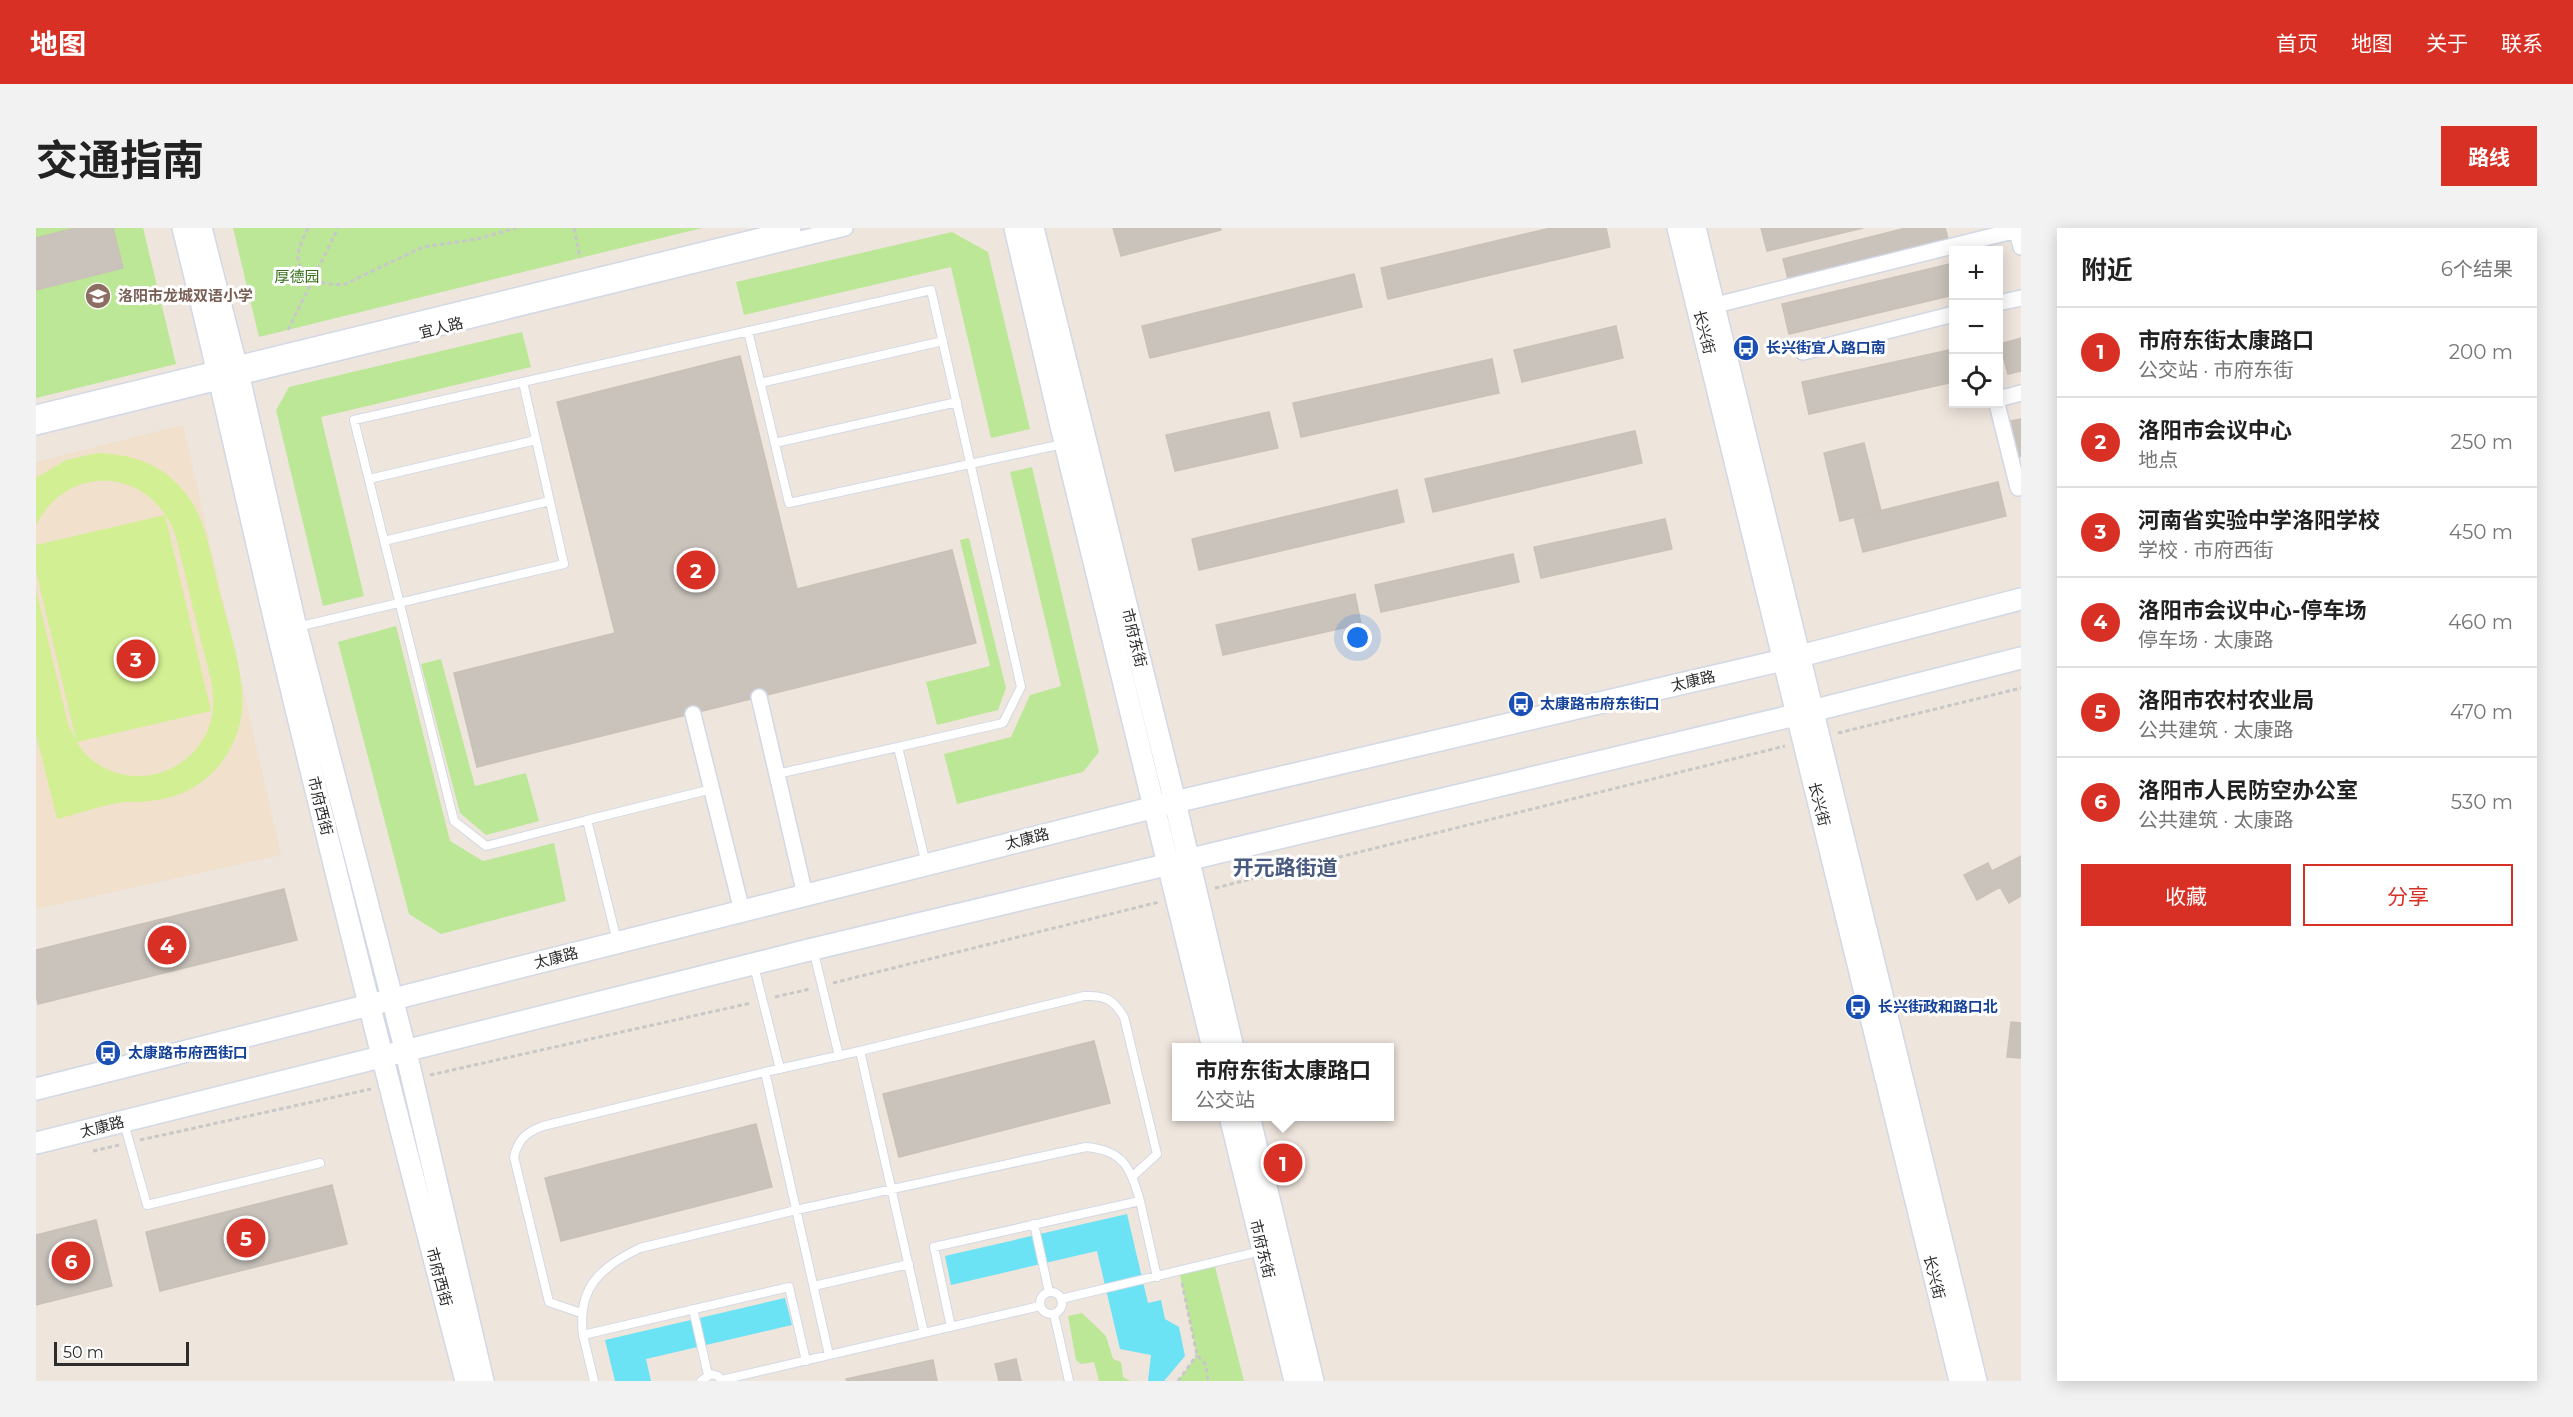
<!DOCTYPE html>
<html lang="zh">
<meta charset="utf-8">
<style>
:root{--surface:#fff;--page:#f2f2f2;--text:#222;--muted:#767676;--line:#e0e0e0;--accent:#d93025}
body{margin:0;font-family:Montserrat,"Noto Sans SC",sans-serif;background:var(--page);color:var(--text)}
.controls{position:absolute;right:18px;top:18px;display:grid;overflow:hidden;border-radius:0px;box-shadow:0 3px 15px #0003}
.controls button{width:54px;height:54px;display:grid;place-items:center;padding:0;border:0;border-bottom:2px solid var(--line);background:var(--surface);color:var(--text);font:30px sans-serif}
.scale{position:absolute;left:18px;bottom:15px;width:135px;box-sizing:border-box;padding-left:6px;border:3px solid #2c2c2c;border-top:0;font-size:16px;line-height:21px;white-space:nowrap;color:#2c2c2c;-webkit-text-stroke:4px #fff;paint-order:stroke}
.you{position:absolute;left:1322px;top:410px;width:21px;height:21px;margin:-15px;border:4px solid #fff;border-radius:50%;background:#1a73e8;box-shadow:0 0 0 9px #1a73e833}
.badge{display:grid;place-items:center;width:39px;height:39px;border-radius:50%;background:var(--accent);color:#fff;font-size:20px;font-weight:700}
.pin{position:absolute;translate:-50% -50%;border:3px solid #fff;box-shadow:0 2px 6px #0006}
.popup{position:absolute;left:1136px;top:815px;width:222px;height:78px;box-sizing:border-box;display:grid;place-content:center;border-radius:0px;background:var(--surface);filter:drop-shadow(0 2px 4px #0005);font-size:20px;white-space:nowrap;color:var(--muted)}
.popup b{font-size:22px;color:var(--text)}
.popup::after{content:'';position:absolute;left:50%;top:100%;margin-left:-12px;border:12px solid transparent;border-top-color:var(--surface)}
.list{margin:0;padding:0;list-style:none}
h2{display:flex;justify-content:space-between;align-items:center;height:78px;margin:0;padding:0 24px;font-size:26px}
h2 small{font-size:20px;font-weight:400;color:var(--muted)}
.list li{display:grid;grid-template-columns:39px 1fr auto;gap:18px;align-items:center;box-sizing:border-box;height:90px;padding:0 24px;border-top:2px solid var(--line)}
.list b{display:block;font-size:22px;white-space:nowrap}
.list p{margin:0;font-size:20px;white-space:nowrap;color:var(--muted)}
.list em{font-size:20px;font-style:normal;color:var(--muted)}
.actions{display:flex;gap:12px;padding:18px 24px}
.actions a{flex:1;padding:14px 0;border:2px solid var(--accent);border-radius:0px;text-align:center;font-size:21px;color:var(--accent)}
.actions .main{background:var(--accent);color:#fff}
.icon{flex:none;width:33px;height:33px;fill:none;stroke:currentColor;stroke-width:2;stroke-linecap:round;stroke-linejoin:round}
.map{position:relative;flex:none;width:1985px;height:1153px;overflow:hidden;border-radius:0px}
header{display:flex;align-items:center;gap:36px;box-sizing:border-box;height:84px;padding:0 30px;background:var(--accent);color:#fff}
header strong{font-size:28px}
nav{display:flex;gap:33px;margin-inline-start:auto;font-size:21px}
.intro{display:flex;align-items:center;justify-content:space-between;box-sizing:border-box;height:144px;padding:0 36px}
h1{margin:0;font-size:42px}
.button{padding:15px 27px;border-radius:0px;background:var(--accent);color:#fff;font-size:21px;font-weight:700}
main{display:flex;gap:36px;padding:0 36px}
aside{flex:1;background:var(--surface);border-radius:0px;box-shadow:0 3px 15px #0003}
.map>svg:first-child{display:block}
</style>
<header>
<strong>地图</strong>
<nav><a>首页</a><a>地图</a><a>关于</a><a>联系</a></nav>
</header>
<div class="intro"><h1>交通指南</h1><a class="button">路线</a></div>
<main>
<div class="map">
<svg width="1985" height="1153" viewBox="0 0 1985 1153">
<rect width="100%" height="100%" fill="#eee5dd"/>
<path fill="#f0e0cc" d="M147,197L245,627L0,681V234Z"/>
<path fill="#bce797" d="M0,0H107L140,136L0,170Z
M197,0H666L223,109Z
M916,4L952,24L994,201L955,210L915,39L708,87L700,54Z
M486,104L495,139L285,189L328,368L287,378L240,182L253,159Z
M996,239L1063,524L1047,544L921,576L908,526L975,509L994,467L1025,458L974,244Z
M933,310L970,460L962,482L901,497L890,454L954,438L924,312Z
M360,398L414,613L447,633L518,615L530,673L405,706L373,686L302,414Z
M405,431L439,558L490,545L503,593L450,607L424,585L385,436Z
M1178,1035L1208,1153H1142L1161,1127L1143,1043Z
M1046,1085L1070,1108L1077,1131L1085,1134L1087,1149L1094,1153H1063L1058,1134L1045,1136L1040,1132L1032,1088Z"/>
<path fill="#d3ef93" d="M62,225C94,226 124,235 146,261C153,269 159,278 163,288C173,311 177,338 183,362C192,398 209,445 206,482C204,506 192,530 175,546C151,569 123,574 92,574C76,574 38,587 21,591L0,506V362L32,496L40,512L0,343V317L129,287L175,483L41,514C51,534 77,547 98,548C138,550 174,520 177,480C179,459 171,437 166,417C157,381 149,345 140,309C118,241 33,232 0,297V250L30,232Z"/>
<path fill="#6ce2f5" d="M1091,986L1112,1075L1125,1072L1129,1091L1143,1099L1149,1128L1128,1153H1112L1115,1127L1084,1121L1061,1023L915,1057L909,1028Z
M749,1070L756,1097L610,1131L615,1153H579L569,1112Z"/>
<path fill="#c9c3bc" stroke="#cac1b7" stroke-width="1.5" d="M39,0H77L87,40L0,62V10Z
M1077,0H1184L1185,2L1085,28Z
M1515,0H1570L1574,19L1352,71L1345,40Z
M1725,0H1827L1731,23Z
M1870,0H1909L1912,11L1752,51L1747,31Z
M1918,35V67L1753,106L1746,76Z
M1318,46L1326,79L1114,130L1106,98Z
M1580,98L1587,130L1486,154L1478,122Z
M1985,110V143L1972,146L1964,116Z
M1918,121V154L1773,186L1766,154Z
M704,128L761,361L916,322L940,415L441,539L418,445L579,405L521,174Z
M1456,131L1463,165L1265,209L1257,175Z
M1233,184L1242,220L1139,243L1130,207Z
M1985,191V228L1983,229L1974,193Z
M1599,203L1606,235L1397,284L1389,251Z
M1828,215L1845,283L1804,293L1788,225Z
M1962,254L1970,288L1827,324L1818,289Z
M1361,262L1368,294L1163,342L1156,311Z
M1629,291L1636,321L1505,350L1498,319Z
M1477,326L1483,354L1345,384L1339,357Z
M1319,366L1325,396L1187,427L1180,397Z
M1985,628V668L1973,675L1964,659L1941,672L1928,647L1952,635L1956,643Z
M248,661L261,712L2,776L0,766V722Z
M1975,794L1985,795V830L1971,829Z
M1058,813L1074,875L863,929L847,866Z
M720,896L736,959L525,1013L509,950Z
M296,957L311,1016L124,1063L110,1004Z
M60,992L76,1058L0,1077V1007Z
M980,1131L985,1153H963L959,1136Z
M897,1132L901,1153H811L810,1151Z"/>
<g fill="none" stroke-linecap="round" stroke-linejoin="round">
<g stroke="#d2d8e5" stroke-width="10">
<path id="lane" d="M712,103L753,275L1027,216
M724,155L907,113
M739,215L921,174
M333,251L500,212
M348,313L514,273
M261,399L528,336L487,154
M741,546L862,519
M551,592L676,561
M581,713L551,592L450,618L418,593L318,192L895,62L985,459L967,495L862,519L890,636
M777,721L803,828
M718,738L744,841
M824,823L1048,768C1069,767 1077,771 1088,789L1121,926L1097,948
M88,895L111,977L284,935
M998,996L1013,1064
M778,1058L873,1036
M1004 1075a11 11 0 1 1 22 0a11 11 0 1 1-22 0Z
M1025,1071L1225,1023
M657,1081L672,1147
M545,1085L513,1074L478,929C482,911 491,904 507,898L729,844
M1018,1086L1033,1153
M915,1099L898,1019L1104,973L1121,1049
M547,1107C541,1060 564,1039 604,1020L760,982L1050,919C1087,922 1095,940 1104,973
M793,1127L729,844L824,823L888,1105
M686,1152L1004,1078
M558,1153L547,1107L753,1059L770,1133
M665,1153L675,1146L682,1148L686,1153"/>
</g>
<g stroke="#d2d8e5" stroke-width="18">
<path id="street" d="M1980,0L1985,19
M1962,75L1985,70
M1672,79L1981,2
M1767,124L1918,86
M1962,171L1985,165
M1961,176L1982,260L1985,259
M0,185L757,0
M0,199L809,0
M723,469L769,667
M657,486L706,683"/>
</g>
<g stroke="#d2d8e5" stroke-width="24">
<path id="secondary" d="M147,0C181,135 210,271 242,406C302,656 365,905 430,1153
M165,0L203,149L260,400L370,824L447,1153
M979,0L1029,215L1177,820
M997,0L1139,574L1197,820
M1642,0L1924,1153
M1659,0L1940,1153
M0,861L1139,574L1764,428L1985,371
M1194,888L1259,1153
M1213,888L1277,1153
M0,915L777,721L1772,484L1985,430"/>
</g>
<path stroke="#c8c8c8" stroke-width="3" stroke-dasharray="4.5 3" stroke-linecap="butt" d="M272,0C268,9 263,18 262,27C261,51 291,59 309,56L387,19L441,11L480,0
M538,0L544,30
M252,102L302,0
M1802,505L1985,460
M1179,660L1749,518
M797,755L1123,674
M739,769L774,761
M394,847L715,775
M104,912L335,861
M57,923L83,917
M1146,1055L1161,1127L1170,1137L1172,1153
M1142,1153L1161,1127"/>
<use href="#lane" stroke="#fff" stroke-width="8"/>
<use href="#street" stroke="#fff" stroke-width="15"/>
<use href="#secondary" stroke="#fff" stroke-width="21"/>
</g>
<defs>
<g id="school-disc" transform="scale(1.35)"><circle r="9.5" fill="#8d6e63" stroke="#fff"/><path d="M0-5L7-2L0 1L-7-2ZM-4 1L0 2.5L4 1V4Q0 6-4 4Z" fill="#fff"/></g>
<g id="bus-disc" transform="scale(1.35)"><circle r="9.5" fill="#1a4fb4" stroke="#fff"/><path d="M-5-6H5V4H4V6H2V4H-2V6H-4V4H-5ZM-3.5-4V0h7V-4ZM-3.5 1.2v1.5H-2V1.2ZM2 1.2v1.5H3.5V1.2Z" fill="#fff"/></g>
</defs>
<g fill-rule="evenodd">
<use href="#school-disc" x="62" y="68"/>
<use href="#bus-disc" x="1710" y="120"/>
<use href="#bus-disc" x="1485" y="476"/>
<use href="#bus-disc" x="1822" y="779"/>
<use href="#bus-disc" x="72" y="825"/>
</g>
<g text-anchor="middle" stroke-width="6" stroke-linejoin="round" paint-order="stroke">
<g font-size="15" fill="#346e17" stroke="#fff">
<text x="261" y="54">厚德园</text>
</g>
<g font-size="15" font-weight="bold" fill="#785e54" stroke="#fff" text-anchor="start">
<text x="82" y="73">洛阳市龙城双语小学</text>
</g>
<g font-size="15" fill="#2c2c2c" stroke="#fff">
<text transform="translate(405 100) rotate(-14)" y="5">宜人路</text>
<text transform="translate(1668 104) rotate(76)" y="5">长兴街</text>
<text transform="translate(1098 410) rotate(76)" y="5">市府东街</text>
<text transform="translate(1657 453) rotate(-13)" y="5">太康路</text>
<text transform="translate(1783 576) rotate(76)" y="5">长兴街</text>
<text transform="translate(284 578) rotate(76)" y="5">市府西街</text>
<text transform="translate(991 611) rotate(-14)" y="5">太康路</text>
<text transform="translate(520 730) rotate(-14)" y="5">太康路</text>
<text transform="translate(66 899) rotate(-14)" y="5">太康路</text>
<text transform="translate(1226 1021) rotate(76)" y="5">市府东街</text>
<text transform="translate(403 1049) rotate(75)" y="5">市府西街</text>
<text transform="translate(1898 1049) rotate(76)" y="5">长兴街</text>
</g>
<g font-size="15" font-weight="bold" fill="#164399" stroke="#fff" text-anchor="start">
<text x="1730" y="125">长兴街宜人路口南</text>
<text x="1504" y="481">太康路市府东街口</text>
<text x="1842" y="784">长兴街政和路口北</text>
<text x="92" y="830">太康路市府西街口</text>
</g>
<g font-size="21" font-weight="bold" fill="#495a7f" stroke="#fff">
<text x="1249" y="647">开元路街道</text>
</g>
</g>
</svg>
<div class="controls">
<button>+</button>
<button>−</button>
<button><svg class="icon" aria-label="locate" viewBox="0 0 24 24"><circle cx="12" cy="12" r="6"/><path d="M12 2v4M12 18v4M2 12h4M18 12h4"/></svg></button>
</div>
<div class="scale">50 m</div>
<div class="you"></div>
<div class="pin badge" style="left:1247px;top:935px">1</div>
<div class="popup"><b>市府东街太康路口</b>公交站</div>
<div class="pin badge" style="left:660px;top:342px">2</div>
<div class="pin badge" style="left:100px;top:431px">3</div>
<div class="pin badge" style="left:131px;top:717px">4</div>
<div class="pin badge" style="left:210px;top:1010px">5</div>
<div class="pin badge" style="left:35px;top:1033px">6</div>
</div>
<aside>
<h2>附近<small>6个结果</small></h2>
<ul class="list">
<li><span class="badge">1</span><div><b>市府东街太康路口</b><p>公交站 · 市府东街</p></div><em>200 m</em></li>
<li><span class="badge">2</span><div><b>洛阳市会议中心</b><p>地点</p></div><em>250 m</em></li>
<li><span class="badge">3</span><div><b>河南省实验中学洛阳学校</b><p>学校 · 市府西街</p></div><em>450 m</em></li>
<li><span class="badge">4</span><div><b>洛阳市会议中心-停车场</b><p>停车场 · 太康路</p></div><em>460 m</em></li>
<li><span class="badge">5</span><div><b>洛阳市农村农业局</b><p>公共建筑 · 太康路</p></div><em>470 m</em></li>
<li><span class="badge">6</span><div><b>洛阳市人民防空办公室</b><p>公共建筑 · 太康路</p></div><em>530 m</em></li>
</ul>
<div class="actions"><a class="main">收藏</a><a>分享</a></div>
</aside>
</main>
